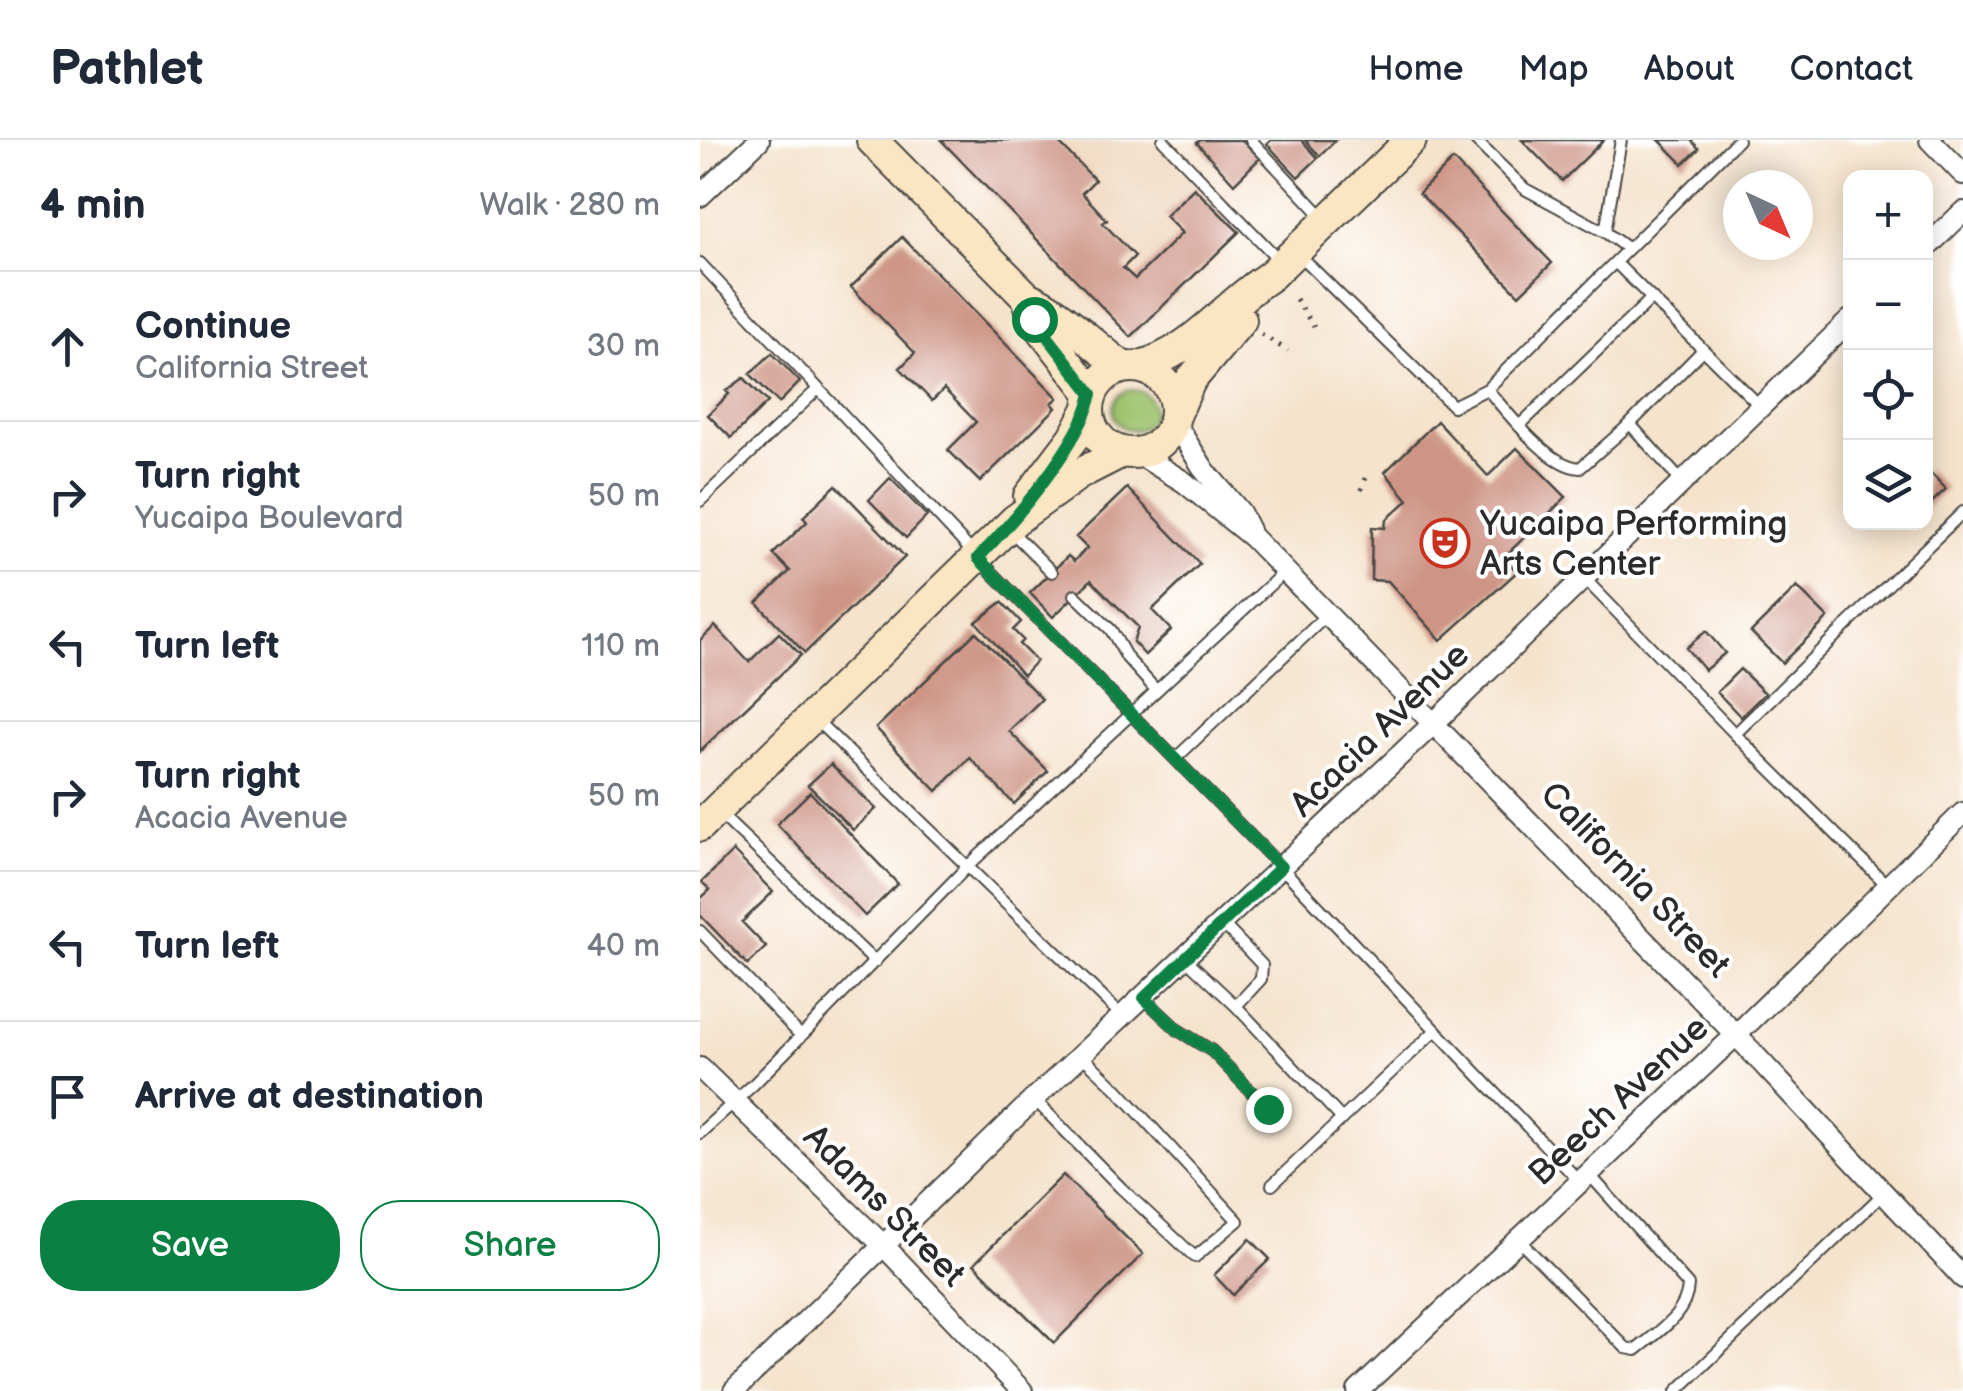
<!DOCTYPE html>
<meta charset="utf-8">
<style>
:root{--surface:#fff;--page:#f2f2f3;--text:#1f2937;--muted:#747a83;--line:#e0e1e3;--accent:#0b8043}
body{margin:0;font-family:"Balsamiq Sans",sans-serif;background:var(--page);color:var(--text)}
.controls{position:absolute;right:30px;top:30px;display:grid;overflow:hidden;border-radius:20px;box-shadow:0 5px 25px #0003}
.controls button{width:90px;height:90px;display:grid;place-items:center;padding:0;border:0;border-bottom:2px solid var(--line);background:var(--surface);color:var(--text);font:50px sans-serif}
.compass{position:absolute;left:1023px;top:30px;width:90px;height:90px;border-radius:50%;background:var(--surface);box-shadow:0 5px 25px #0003;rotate:136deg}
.stop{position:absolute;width:30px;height:30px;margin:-22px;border:8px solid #0b8043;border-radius:50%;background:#fff}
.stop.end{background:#0b8043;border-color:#fff;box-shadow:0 2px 10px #0008}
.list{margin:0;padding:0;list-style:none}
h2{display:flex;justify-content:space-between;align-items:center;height:130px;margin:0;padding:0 40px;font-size:42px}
h2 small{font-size:32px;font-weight:400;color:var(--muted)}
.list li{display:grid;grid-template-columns:65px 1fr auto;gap:30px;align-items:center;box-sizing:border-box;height:150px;padding:0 40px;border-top:2px solid var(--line)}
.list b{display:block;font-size:38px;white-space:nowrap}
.list p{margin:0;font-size:32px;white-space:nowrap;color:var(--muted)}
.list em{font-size:32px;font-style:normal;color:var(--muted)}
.actions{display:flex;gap:20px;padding:30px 40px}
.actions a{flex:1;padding:22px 0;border:2px solid var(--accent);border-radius:40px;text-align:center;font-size:35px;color:var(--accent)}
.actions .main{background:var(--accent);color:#fff}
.icon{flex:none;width:55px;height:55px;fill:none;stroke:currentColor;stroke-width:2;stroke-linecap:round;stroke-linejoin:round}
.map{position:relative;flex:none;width:1263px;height:1251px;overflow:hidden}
header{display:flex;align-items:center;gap:60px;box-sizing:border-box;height:140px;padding:0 50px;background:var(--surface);border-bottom:2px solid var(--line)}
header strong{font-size:48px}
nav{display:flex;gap:55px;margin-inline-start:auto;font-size:35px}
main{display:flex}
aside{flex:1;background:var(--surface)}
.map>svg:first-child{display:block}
</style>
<header>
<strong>Pathlet</strong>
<nav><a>Home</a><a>Map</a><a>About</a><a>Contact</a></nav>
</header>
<main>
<aside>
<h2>4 min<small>Walk · 280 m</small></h2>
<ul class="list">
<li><svg class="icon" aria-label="ahead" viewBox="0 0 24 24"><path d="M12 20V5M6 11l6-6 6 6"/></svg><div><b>Continue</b><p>California Street</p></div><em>30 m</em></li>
<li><svg class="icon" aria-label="right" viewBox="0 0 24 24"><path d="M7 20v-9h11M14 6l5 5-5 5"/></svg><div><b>Turn right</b><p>Yucaipa Boulevard</p></div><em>50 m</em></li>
<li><svg class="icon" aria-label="left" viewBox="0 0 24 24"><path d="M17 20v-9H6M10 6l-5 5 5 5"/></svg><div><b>Turn left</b></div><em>110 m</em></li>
<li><svg class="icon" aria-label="right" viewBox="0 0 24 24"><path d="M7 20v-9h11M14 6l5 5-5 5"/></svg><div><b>Turn right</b><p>Acacia Avenue</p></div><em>50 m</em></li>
<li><svg class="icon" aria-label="left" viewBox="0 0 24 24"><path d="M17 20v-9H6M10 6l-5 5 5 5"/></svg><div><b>Turn left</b></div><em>40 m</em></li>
<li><svg class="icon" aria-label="arrive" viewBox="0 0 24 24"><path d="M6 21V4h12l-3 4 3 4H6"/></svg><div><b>Arrive at destination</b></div></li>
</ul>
<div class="actions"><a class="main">Save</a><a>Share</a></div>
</aside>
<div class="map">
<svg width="1263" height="1251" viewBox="0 0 1263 1251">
<rect width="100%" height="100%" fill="#fff"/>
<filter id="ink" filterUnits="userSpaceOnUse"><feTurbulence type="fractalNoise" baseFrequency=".01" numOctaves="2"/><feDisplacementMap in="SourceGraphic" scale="20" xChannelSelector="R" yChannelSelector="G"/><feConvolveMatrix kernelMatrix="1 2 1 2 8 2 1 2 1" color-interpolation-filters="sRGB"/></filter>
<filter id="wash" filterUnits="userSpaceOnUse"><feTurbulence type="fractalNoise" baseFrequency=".0048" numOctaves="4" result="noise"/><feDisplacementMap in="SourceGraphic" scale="40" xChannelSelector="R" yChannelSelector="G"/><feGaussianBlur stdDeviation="2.25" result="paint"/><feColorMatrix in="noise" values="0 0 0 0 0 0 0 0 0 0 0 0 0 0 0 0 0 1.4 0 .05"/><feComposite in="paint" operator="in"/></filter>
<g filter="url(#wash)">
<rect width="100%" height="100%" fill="#f5e3cc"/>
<path fill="#f0d6bc" d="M237,0H454L543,92L428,199Z"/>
<path fill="#9ec36e" stroke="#64774c" stroke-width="2.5" d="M413 270a20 20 0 1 1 40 0a20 20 0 1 1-40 0Z"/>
<g id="blocks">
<path fill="#ce9586" d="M241,0H356L395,40L382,53L407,80L403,83L435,116L423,128L435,139L482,93L465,76L494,48L539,92L431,197Z
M500,0H542L560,18L534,44L497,3Z
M571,0H601L618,18L598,37L567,4Z
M605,0H636L620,16Z
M822,0H904L862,41Z
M959,0H991L999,9L983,24Z
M753,20L852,123L819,155L719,53Z
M202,97L358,258L352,263L356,268L280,342L248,310L276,282L244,249L232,261L200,228L215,213L151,147Z
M72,213L100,242L79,263L50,234Z
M44,238L68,262L31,298L8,275L29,254L26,251Z
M737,281L788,336L817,308L866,357L804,417L817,432L741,500L688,441L671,440L672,387L685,388L686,380L708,360L685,332Z
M1226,328L1246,349L1226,368Z
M190,338L227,376L206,398L169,360Z
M136,345L205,417L105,513L57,463L90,431L73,414L107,382L103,377Z
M427,348L500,424L452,470L471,490L445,515L433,502L438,487L391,440L353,477L330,453L368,416L374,421L387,408L376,397Z
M1097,447L1128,478L1082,523L1051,492Z
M302,462L321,482L313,490L323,500L319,504L336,521L323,535L276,482Z
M15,486L49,522L79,493L101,515L0,611V500Z
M1006,491L1025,513L1005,530L986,508Z
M276,492L342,559L309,591L348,631L314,664L270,618L237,651L176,588Z
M1040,529L1065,553L1041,577L1017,552Z
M131,624L176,669L153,690L108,645Z
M110,652L198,744L165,776L77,684Z
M33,711L73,752L42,782L66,807L48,825L0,775V759L10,750L2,742Z
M363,1035L443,1114L354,1203L274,1124Z
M550,1099L570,1119L533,1155L514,1135Z"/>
</g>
</g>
<g filter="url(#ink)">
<use href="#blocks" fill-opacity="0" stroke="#494743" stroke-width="2.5"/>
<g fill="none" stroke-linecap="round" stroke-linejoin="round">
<g stroke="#494743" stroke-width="14">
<path id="lane" d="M463,0L579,120
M551,0L623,77
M775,0L825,49L905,92
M921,0L905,92L928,109
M599,115L753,266L787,249
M915,122L1060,266
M0,123L278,418L581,727L879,1041
M930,284L1003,210
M819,286L952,158
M982,342L930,284L880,328C848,326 808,273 787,249L1038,0
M0,361L118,249
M310,390L352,432
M883,437L1035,594L1263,372
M375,455L411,490L427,518L456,550
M114,578L422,876
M1035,594L1188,746
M475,619L627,475
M20,674L175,822
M522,783L562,825L561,839L536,866
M0,791L101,896
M486,819L536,866L642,979
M444,858L478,890L512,911L568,969
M334,959L421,1048L495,1117L538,1081L416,948L382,916
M0,993L54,944L268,726L584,432
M572,1045L735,891
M819,1100L926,1208L936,1210C958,1192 987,1175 988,1145L889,1034
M977,1251L1183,1054"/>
</g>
<g stroke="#494743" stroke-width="24">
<path id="street" d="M1230,0L1263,34
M0,56L59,0
M1226,108L1263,72
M474,282L505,331L540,372L549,390
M437,313L484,342L552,397L1036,895L1263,1138
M0,928L185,1107L322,1251
M34,1251L334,959L732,585L1150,180
M658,1251L1036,895L1263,673"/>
</g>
<g stroke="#494743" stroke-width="34">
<path id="secondary" d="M172,0L327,157C363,172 391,204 424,228
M327,157L334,179L392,254
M437,227C493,213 524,165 570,136L711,0
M389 270a43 43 0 1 1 86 0a43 43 0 1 1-86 0Z
M475,276L490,241L541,180
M329,356L374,297L389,268
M0,686L315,380L379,334L422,312"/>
</g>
<path stroke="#494743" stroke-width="5" stroke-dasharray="2.5 8" stroke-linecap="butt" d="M596,159L614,187
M561,194L588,211
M661,350L666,337"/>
<use href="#lane" stroke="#fff" stroke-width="10"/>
<use href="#street" stroke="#fff" stroke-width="20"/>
<use href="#secondary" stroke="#fbe6c4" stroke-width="30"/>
</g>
</g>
<g fill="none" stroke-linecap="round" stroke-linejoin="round" filter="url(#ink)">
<path stroke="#0b8043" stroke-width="12" d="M334,179L392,254C381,303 313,382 278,418L581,727L444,858L478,890L512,911L568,969"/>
</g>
<defs>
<g id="theatre-ring" transform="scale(2.5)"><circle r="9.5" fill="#fff" stroke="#c8321e" stroke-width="1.5"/><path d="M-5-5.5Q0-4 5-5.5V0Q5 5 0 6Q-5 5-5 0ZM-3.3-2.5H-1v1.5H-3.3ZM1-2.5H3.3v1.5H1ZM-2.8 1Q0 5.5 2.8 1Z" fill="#c8321e"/></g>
</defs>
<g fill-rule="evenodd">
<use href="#theatre-ring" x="745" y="403"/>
</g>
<g text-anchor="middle" stroke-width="8" stroke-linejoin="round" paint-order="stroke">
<g font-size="35" fill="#2b2b2b" stroke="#fff" text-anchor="start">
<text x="780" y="395">Yucaipa Performing<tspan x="780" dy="40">Arts Center</tspan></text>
</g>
<g font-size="35" fill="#2b2b2b" stroke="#fff">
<text transform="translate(679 589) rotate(-44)" y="12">Acacia Avenue</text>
<text transform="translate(936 739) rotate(46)" y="12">California Street</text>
<text transform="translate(918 960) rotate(-43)" y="12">Beech Avenue</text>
<text transform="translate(185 1065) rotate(45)" y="12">Adams Street</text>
</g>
</g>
</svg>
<div class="controls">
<button>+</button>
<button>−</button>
<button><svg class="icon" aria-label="locate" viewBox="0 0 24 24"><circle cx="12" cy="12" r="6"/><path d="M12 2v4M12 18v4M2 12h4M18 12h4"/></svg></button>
<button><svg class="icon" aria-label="layers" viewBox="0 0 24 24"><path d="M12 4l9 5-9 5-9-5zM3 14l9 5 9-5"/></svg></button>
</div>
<svg class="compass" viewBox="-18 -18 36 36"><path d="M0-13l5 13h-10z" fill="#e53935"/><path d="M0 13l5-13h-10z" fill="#747a83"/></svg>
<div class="stop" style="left:334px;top:179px"></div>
<div class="stop end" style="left:568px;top:969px"></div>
</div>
</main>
